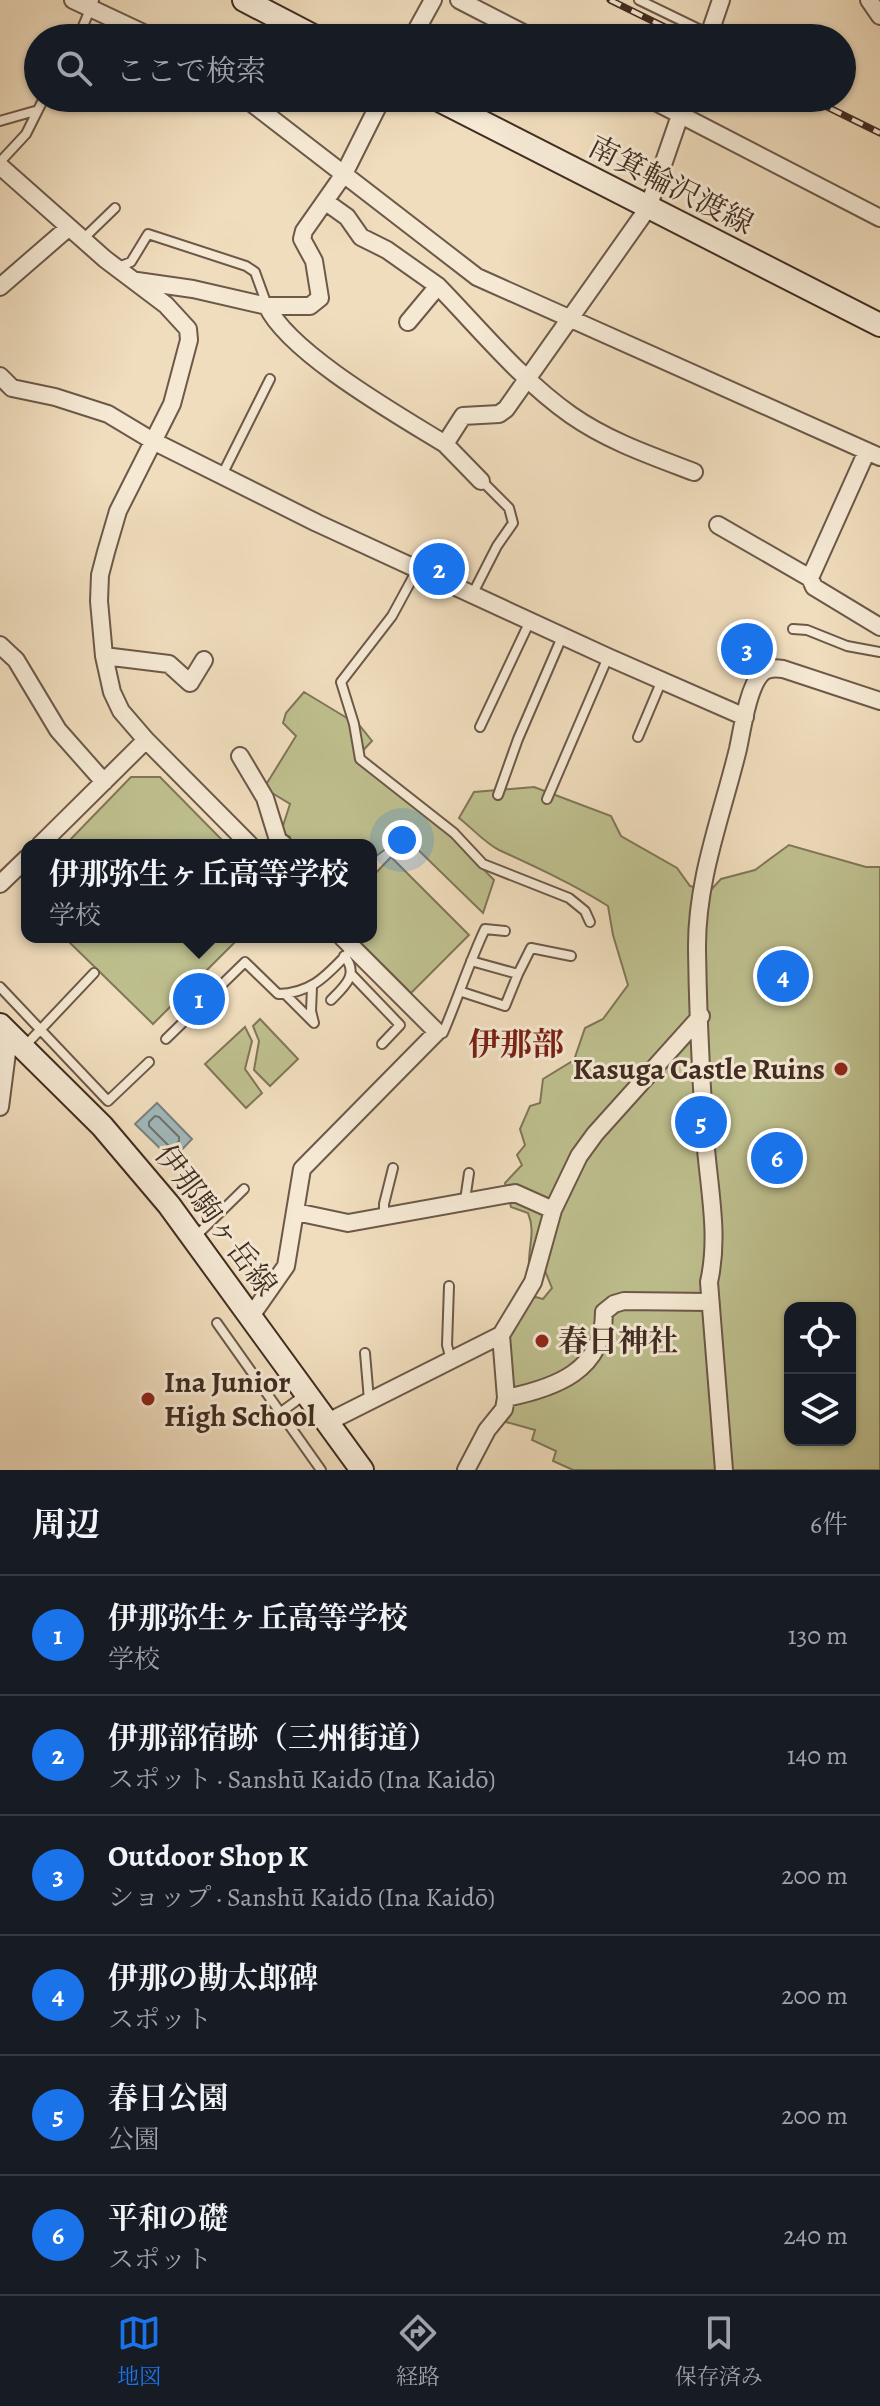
<!DOCTYPE html>
<html lang="ja">
<meta charset="utf-8">
<style>
:root{--surface:#171b24;--page:#20242c;--text:#f1f3f6;--muted:#9ea1a6;--line:#363941;--accent:#1a73e8}
body{margin:0;font-family:Alegreya,"Noto Serif JP",serif;background:var(--page);color:var(--text)}
.controls{position:absolute;right:24px;bottom:24px;display:grid;overflow:hidden;border-radius:16px;box-shadow:0 2px 6px #0004}
.controls button{width:72px;height:72px;display:grid;place-items:center;padding:0;border:0;border-bottom:2px solid var(--line);background:var(--surface);color:var(--text);font:40px sans-serif}
.you{position:absolute;left:402px;top:840px;width:28px;height:28px;margin:-20px;border:6px solid #fff;border-radius:50%;background:#1a73e8;box-shadow:0 0 0 12px #1a73e833}
.badge{display:grid;place-items:center;width:52px;height:52px;border-radius:50%;background:var(--accent);color:#fff;font-size:26px;font-weight:700}
.pin{position:absolute;translate:-50% -50%;border:4px solid #fff;box-shadow:0 2px 8px #0006}
.popup{position:absolute;left:21px;top:839px;width:356px;height:104px;box-sizing:border-box;display:grid;place-content:center;border-radius:16px;background:var(--surface);filter:drop-shadow(0 2px 6px #0005);font-size:26px;white-space:nowrap;color:var(--muted)}
.popup b{font-size:30px;color:var(--text)}
.popup::after{content:'';position:absolute;left:50%;top:100%;margin-left:-16px;border:16px solid transparent;border-top-color:var(--surface)}
.list{margin:0;padding:0;list-style:none}
h2{display:flex;justify-content:space-between;align-items:center;height:104px;margin:0;padding:0 32px;font-size:34px}
h2 small{font-size:26px;font-weight:400;color:var(--muted)}
.list li{display:grid;grid-template-columns:52px 1fr auto;gap:24px;align-items:center;box-sizing:border-box;height:120px;padding:0 32px;border-top:2px solid var(--line)}
.list b{display:block;font-size:30px;white-space:nowrap}
.list p{margin:0;font-size:26px;white-space:nowrap;color:var(--muted)}
.list em{font-size:26px;font-style:normal;color:var(--muted)}
.icon{flex:none;width:44px;height:44px;fill:none;stroke:currentColor;stroke-width:2;stroke-linecap:round;stroke-linejoin:round}
.map{position:relative;flex:none;width:880px;height:1470px;overflow:hidden}
.search{position:absolute;background:var(--surface);box-shadow:0 2px 6px #0004;left:24px;right:24px;top:24px;height:88px;display:flex;align-items:center;gap:20px;box-sizing:border-box;padding:0 28px;border-radius:44px;color:var(--muted);font-size:30px}
.sheet{height:824px;background:var(--surface)}
nav{display:flex;justify-content:space-around;align-items:center;box-sizing:border-box;height:112px;border-top:2px solid var(--line);background:var(--surface);font-size:22px;color:var(--muted)}
nav a{display:grid;justify-items:center;gap:4px}
nav .on{color:var(--accent)}
.map>svg:first-child{display:block}
</style>
<div class="map">
<svg width="880" height="1470" viewBox="0 0 880 1470">
<rect width="100%" height="100%" fill="#f0ddbd"/>
<filter id="stains"><feTurbulence type="fractalNoise" baseFrequency=".0025" numOctaves="4"/><feColorMatrix values="0 0 0 0 .2 0 0 0 0 .09 0 0 0 0 .02 0 0 0 .5 -.17"/></filter>
<radialGradient id="worn" r=".72"><stop offset=".6" stop-color="#630" stop-opacity="0"/><stop offset="1" stop-color="#630" stop-opacity=".3"/></radialGradient>
<path fill="#bebf8e" stroke="#807658" stroke-width="2" fill-rule="evenodd" d="M304,692L360,726L372,741L355,759L453,838L494,880L483,913L404,836L376,856L371,852V845L359,843L356,845H294L288,842L290,837L281,832L290,804L264,788L296,736L283,723L286,713Z
M131,777H160L227,845H65Z
M534,787L611,816L621,836L677,868L690,886L710,891L721,879L755,870L789,845L866,867H880V1470H573L553,1461L556,1451L532,1440L535,1430L506,1422L496,1412L498,1386L516,1303L536,1297L543,1299L552,1288L543,1266L529,1267C528,1246 536,1232 528,1213L511,1207L505,1183L522,1165L517,1155L525,1145L520,1129L530,1106L540,1103L543,1079L574,1060L585,1028L603,1019L628,985L613,935L608,906C573,884 536,867 499,850C485,843 472,828 459,818L474,792ZM790,1308H850V1440H790Z
M391,857L469,935L411,993L355,937H371V878Z
M64,937H240L153,1024Z
M260,1019L298,1059L270,1086L254,1070L259,1041L253,1026Z
M245,1027L252,1041L245,1069L262,1093L246,1108L205,1064Z"/>
<path fill="#a0b9bc" stroke="#7a817e" stroke-width="2" d="M157,1103L192,1139L172,1160L135,1124Z"/>
<g fill="none" stroke-linecap="round" stroke-linejoin="round">
<path stroke="#70726f" stroke-width="2" d="M155,1116L159,1117L179,1137V1141L174,1146H169L149,1126V1122Z"/>
<g stroke="#6d5849" stroke-width="12">
<path id="lane" d="M639,0L709,34
M78,38L94,0
M0,121L35,111
M0,162L26,134L44,98
M83,239L115,208
M118,267L131,262L148,234L246,266L255,272L267,305
M222,475L270,379
M418,568L392,616L341,682L354,724L360,759L454,833L483,864L569,898L585,911L590,922
M473,593L497,546L513,523L509,508L482,481
M793,629L807,630L847,646L880,652
M480,727L530,621
M638,737L662,680
M498,795L518,739L562,637
M547,799L608,657
M518,974L531,948L571,956
M352,975L400,1025L382,1044
M0,987L108,1101L149,1062
M462,992L505,1006L518,974L471,961
M285,994L314,1023L311,1011L312,987
M331,1000C344,987 360,974 344,956
M443,1033C458,998 469,963 485,929L505,931
M166,1039L245,962L278,994C315,993 329,972 353,948
M24,1047L94,973
M465,1200L469,1173
M384,1216V1204L393,1168
M195,1237L244,1189
M449,1286L447,1345L451,1360
M217,1323L321,1470
M365,1353L369,1400
M281,1412L303,1396"/>
</g>
<g stroke="#6d5849" stroke-width="20">
<path id="street" d="M73,0L154,38
M459,0L533,38
M869,0L880,16
M412,38L433,0
M708,38L721,0
M245,98L477,277L880,457
M648,98L880,218
M0,166L105,259L166,305L188,329L189,340L172,404L118,511L106,552L100,575L99,601L104,656L112,692L121,711L146,740L250,845
M326,202L347,217L361,237L387,250L438,286
M137,281L193,289L267,306C289,353 398,415 445,444L463,416L499,414L506,409L648,208L686,98
M0,287L68,228
M267,306H310L320,298L314,261L302,239L304,231L344,174L382,98
M408,322L438,286C480,329 521,380 571,415C608,441 652,456 694,472
M0,376L12,388L55,397L108,414L153,441L317,523L608,657L745,717
M445,444L481,481
M718,525L810,578L814,587L880,627
M810,578L867,451
M0,645L16,660L58,730L104,782
M104,656L169,664L190,683L204,660
M240,756L265,798L278,840L284,845
M40,845L146,740
M0,884L27,858
M0,1107L8,1045L7,1032
M296,1212L348,1223L515,1193L553,1210
M251,1316L286,1266L302,1169L437,1032L342,937
M506,1398C555,1388 604,1371 604,1312L614,1304L624,1301L710,1302
M328,1422L501,1335L533,1282L553,1210L579,1156L595,1134L701,1016
M466,1470L487,1430L504,1409L506,1398L501,1335
M724,1470L709,1282C719,1238 710,1194 706,1149C701,1083 698,1016 697,950C696,880 722,815 738,749C742,730 748,688 761,674C767,667 776,668 783,669L880,701"/>
</g>
<g stroke="#412c22" stroke-width="26">
<path id="secondary" d="M244,0L317,38
M435,98L880,325
M0,1025L102,1126L169,1205L362,1470"/>
</g>
<use href="#lane" stroke="#f5e9d4" stroke-width="8"/>
<use href="#street" stroke="#f5e9d4" stroke-width="16"/>
<use href="#secondary" stroke="#f5e9d4" stroke-width="22"/>
<g stroke="#412c22" stroke-width="7">
<path id="rail" d="M610,0L687,38
M809,98L880,133"/>
</g>
<use href="#rail" stroke="#f5e9d4" stroke-width="4" stroke-dasharray="12" stroke-linecap="butt"/>
</g>
<g fill="#8f2418" stroke="#f5e9d4" stroke-width="3">
<circle cx="841" cy="1069" r="8"/>
<circle cx="542" cy="1341" r="8"/>
<circle cx="148" cy="1399" r="8"/>
</g>
<g text-anchor="middle" stroke-width="6" stroke-linejoin="round" paint-order="stroke">
<g font-size="30" fill="#412c22" stroke="#f5e9d4">
<text transform="translate(671 185) rotate(27)" y="10">南箕輪沢渡線</text>
<text transform="translate(216 1220) rotate(53)" y="10">伊那駒ヶ岳線</text>
</g>
<g font-size="30" font-weight="bold" fill="#412c22" stroke="#f5e9d4" text-anchor="start">
<text x="825" y="1079" text-anchor="end">Kasuga Castle Ruins</text>
<text x="558" y="1351">春日神社</text>
<text x="164" y="1392">Ina Junior<tspan x="164" dy="34">High School</tspan></text>
</g>
<g font-size="32" font-weight="bold" fill="#7a1f14" stroke="#f5e9d4">
<text x="516" y="1055">伊那部</text>
</g>
</g>
<rect width="100%" height="100%" filter="url(#stains)"/>
<rect width="100%" height="100%" fill="url(#worn)"/>
</svg>
<div class="controls">
<button><svg class="icon" aria-label="locate" viewBox="0 0 24 24"><circle cx="12" cy="12" r="6"/><path d="M12 2v4M12 18v4M2 12h4M18 12h4"/></svg></button>
<button><svg class="icon" aria-label="layers" viewBox="0 0 24 24"><path d="M12 4l9 5-9 5-9-5zM3 14l9 5 9-5"/></svg></button>
</div>
<div class="you"></div>
<div class="pin badge" style="left:199px;top:999px">1</div>
<div class="popup"><b>伊那弥生ヶ丘高等学校</b>学校</div>
<div class="pin badge" style="left:439px;top:569px">2</div>
<div class="pin badge" style="left:747px;top:649px">3</div>
<div class="pin badge" style="left:783px;top:976px">4</div>
<div class="pin badge" style="left:701px;top:1122px">5</div>
<div class="pin badge" style="left:777px;top:1158px">6</div>
<div class="search"><svg class="icon" aria-label="search" viewBox="0 0 24 24"><circle cx="10" cy="10" r="6"/><path d="M15 15l6 6"/></svg>ここで検索</div>
</div>
<section class="sheet">
<h2>周辺<small>6件</small></h2>
<ul class="list">
<li><span class="badge">1</span><div><b>伊那弥生ヶ丘高等学校</b><p>学校</p></div><em>130 m</em></li>
<li><span class="badge">2</span><div><b>伊那部宿跡（三州街道）</b><p>スポット · Sanshū Kaidō (Ina Kaidō)</p></div><em>140 m</em></li>
<li><span class="badge">3</span><div><b>Outdoor Shop K</b><p>ショップ · Sanshū Kaidō (Ina Kaidō)</p></div><em>200 m</em></li>
<li><span class="badge">4</span><div><b>伊那の勘太郎碑</b><p>スポット</p></div><em>200 m</em></li>
<li><span class="badge">5</span><div><b>春日公園</b><p>公園</p></div><em>200 m</em></li>
<li><span class="badge">6</span><div><b>平和の礎</b><p>スポット</p></div><em>240 m</em></li>
</ul>
</section>
<nav>
<a class="on"><svg class="icon" aria-label="map" viewBox="0 0 24 24"><path d="M3 6l6-2 6 2 6-2v14l-6 2-6-2-6 2zM9 4v14M15 6v14"/></svg>地図</a>
<a><svg class="icon" aria-label="directions" viewBox="0 0 24 24"><path d="M12 3l9 9-9 9-9-9zM9 14v-3h6M13 9l2 2-2 2"/></svg>経路</a>
<a><svg class="icon" aria-label="saved" viewBox="0 0 24 24"><path d="M7 4h10v16l-5-4-5 4z"/></svg>保存済み</a>
</nav>
